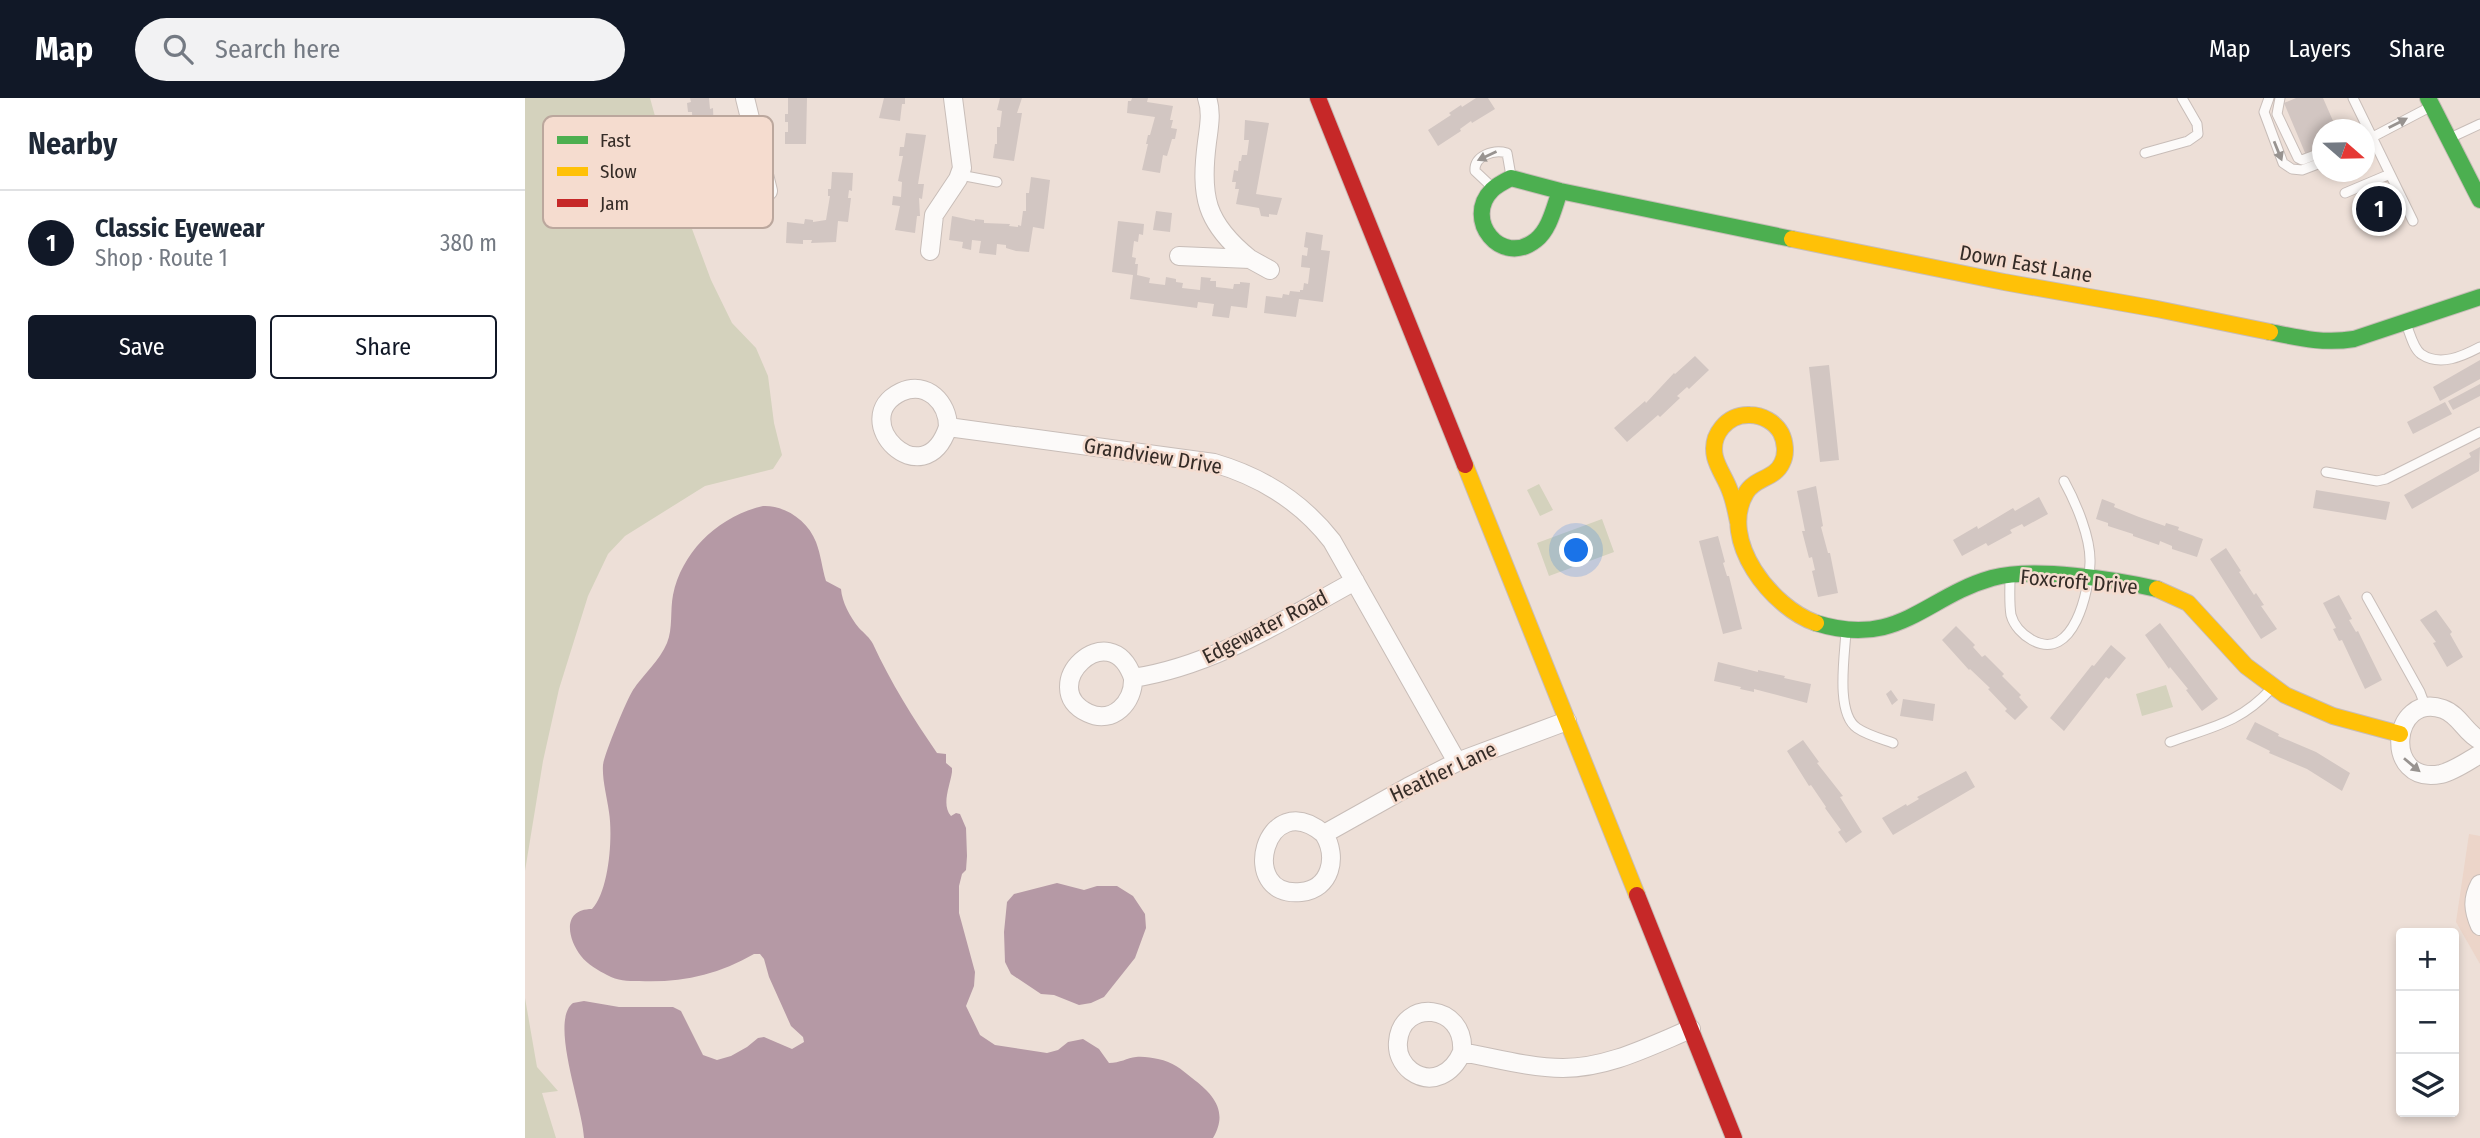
<!DOCTYPE html>
<meta charset="utf-8">
<style>
:root{--surface:#fff;--page:#f2f2f3;--text:#1f2937;--muted:#747a83;--line:#e0e1e3;--accent:#111827}
body{margin:0;font-family:"Fira Sans Condensed",sans-serif;background:var(--page);color:var(--text)}
.controls{position:absolute;right:21px;bottom:21px;display:grid;overflow:hidden;border-radius:7px;box-shadow:0 4px 10px #0003}
.controls button{width:63px;height:63px;display:grid;place-items:center;padding:0;border:0;border-bottom:2px solid var(--line);background:var(--surface);color:var(--text);font:35px sans-serif}
.compass{position:absolute;left:1787px;top:21px;width:63px;height:63px;border-radius:50%;background:var(--surface);box-shadow:0 4px 10px #0003;rotate:110deg}
.you{position:absolute;left:1052px;top:453px;width:24px;height:24px;margin:-18px;border:5px solid #fff;border-radius:50%;background:#1a73e8;box-shadow:0 0 0 10px #1a73e833}
.badge{display:grid;place-items:center;width:46px;height:46px;border-radius:50%;background:var(--accent);color:#fff;font-size:23px;font-weight:700}
.pin{position:absolute;translate:-50% -50%;border:4px solid #fff;box-shadow:0 2px 7px #0006}
.list{margin:0;padding:0;list-style:none}
h2{display:flex;justify-content:space-between;align-items:center;height:91px;margin:0;padding:0 28px;font-size:30px}
h2 small{font-size:23px;font-weight:400;color:var(--muted)}
.list li{display:grid;grid-template-columns:46px 1fr auto;gap:21px;align-items:center;box-sizing:border-box;height:105px;padding:0 28px;border-top:2px solid var(--line)}
.list b{display:block;font-size:26px;white-space:nowrap}
.list p{margin:0;font-size:23px;white-space:nowrap;color:var(--muted)}
.list em{font-size:23px;font-style:normal;color:var(--muted)}
.actions{display:flex;gap:14px;padding:21px 28px}
.actions a{flex:1;padding:16px 0;border:2px solid var(--accent);border-radius:7px;text-align:center;font-size:24px;color:var(--accent)}
.actions .main{background:var(--accent);color:#fff}
.icon{flex:none;width:38px;height:38px;fill:none;stroke:currentColor;stroke-width:2;stroke-linecap:round;stroke-linejoin:round}
.map{position:relative;flex:none;width:1955px;height:1040px;overflow:hidden}
header{display:flex;align-items:center;gap:42px;box-sizing:border-box;height:98px;padding:0 35px;background:var(--accent);color:#fff}
header strong{font-size:33px}
nav{display:flex;gap:38px;margin-inline-start:auto;font-size:24px}
.search{width:490px;height:63px;background:var(--page);display:flex;align-items:center;gap:18px;box-sizing:border-box;padding:0 24px;border-radius:38px;color:var(--muted);font-size:26px}
main{display:flex}
aside{flex:1;background:var(--surface)}
.map>svg:first-child{display:block}
</style>
<header>
<strong>Map</strong>
<div class="search"><svg class="icon" aria-label="search" viewBox="0 0 24 24"><circle cx="10" cy="10" r="6"/><path d="M15 15l6 6"/></svg>Search here</div>
<nav><a>Map</a><a>Layers</a><a>Share</a></nav>
</header>
<main>
<aside>
<h2>Nearby<small></small></h2>
<ul class="list">
<li><span class="badge">1</span><div><b>Classic Eyewear</b><p>Shop · Route 1</p></div><em>380 m</em></li>
</ul>
<div class="actions"><a class="main">Save</a><a>Share</a></div>
</aside>
<div class="map">
<svg width="1955" height="1040" viewBox="0 0 1955 1040">
<rect width="100%" height="100%" fill="#eddfd7"/>
<path fill="#ecd5c9" d="M1944,736L1955,738V866L1931,824Z"/>
<path fill="#d4d2bd" d="M0,0H125L144,69L186,182L207,225L231,250L243,278L249,325L257,357L248,371L180,388L100,438L83,456L63,498L34,591L18,663L0,773Z
M1014,386L1028,412L1015,418L1002,392Z
M1077,421L1089,454L1024,478L1012,445Z
M1641,587L1648,609L1617,618L1611,596Z
M0,900L12,969L33,993L17,995L31,1040H0Z"/>
<path fill="#b599a5" d="M238,408C260,407 283,423 291,444C296,457 297,470 301,483L316,491C317,504 325,519 334,530C339,535 345,540 348,546C366,585 388,620 412,655L421,656V665L427,670V674C425,688 416,707 426,718L431,715L435,716L441,730L442,758L441,772L437,776L434,788V815L450,874L449,888L441,908L455,937L470,947L522,955L533,952L543,944L558,941L574,951L584,965C595,965 602,960 611,959C618,958 627,960 633,961C648,964 656,971 667,980C688,996 704,1013 688,1040H59C58,1010 24,923 48,905L59,903L94,909H148L156,913L178,957L192,962L206,958L222,949L233,940L239,939L267,951L279,944L278,939L266,928L244,879L239,861L235,856H229C193,877 155,885 114,883C102,883 93,883 82,877C74,873 62,866 56,858C42,840 37,811 67,811C84,793 88,739 84,714C82,699 77,682 78,667C79,657 102,601 108,592C118,577 135,562 142,545C148,531 145,512 148,497C157,453 194,418 238,408Z
M532,785L559,792L572,788H592L608,798L620,816L621,830L610,860L579,899L566,905L554,907L529,897L516,896L486,876L480,864L479,834L482,804L489,796Z"/>
<path fill="#d2c6c2" d="M165,0H184L185,11L188,10L189,36L194,35L196,49L194,50L199,67H196L199,84L179,87L177,62L169,63L168,54L175,53L173,38L168,39L167,14H163L162,5L166,4Z
M263,0H282L281,46H260V34H263V24H260V16H263Z
M359,0H380V6H377L375,23L354,20Z
M475,0H497L492,15H497L489,63L468,60L470,46H472V29H475L477,13L472,12Z
M607,0H623L622,4L648,8L645,22H648L646,30L652,31L650,41H647L642,58L638,57L635,75L617,72L623,46H621L623,37H625L630,19L602,15L603,3H606Z
M951,0H963L970,11L947,25L946,23L935,31L936,33L913,48L903,32L926,17L924,15L936,7L937,9Z
M1771,0H1798L1812,32H1798V50L1781,57L1759,5Z
M720,22L744,25L731,96L757,100L752,117L744,116V119L736,118L734,110L711,106L714,91H710L711,84H707L709,72L713,73L714,63H716L717,57H722L724,42H719Z
M381,35L401,37L393,86H399L397,101L394,100L395,118H392L390,135L370,132L375,108L367,107L368,98L376,99L377,84L373,83L378,58H374L375,49H379Z
M307,74L328,75L327,93L324,92L323,100H326L323,124L313,123L311,144L286,145L287,142H278V146L261,145L262,124L279,126L280,121L288,122V124L301,122L305,98H303V91H306Z
M506,79L525,82L519,131L508,129L504,154L491,153L481,150V147L472,146L471,157L454,155L456,143L447,142L446,152L437,150L438,144L424,142L427,118L450,123V121L459,122V125L485,126L484,128L493,129V127L496,128L498,113H501V95H504Z
M1864,94L1872,119L1856,127L1855,124L1843,128L1835,103Z
M631,113L647,115L645,134L628,132Z
M593,123L619,126L618,137L614,136L613,144L609,143L607,159L611,160L610,166H613L612,177L625,180L624,185L640,187L641,179L651,181V184L658,185L657,190L675,192L676,179L686,180L685,183H691V189L700,190L708,191L709,186H715V184L725,185L722,210L706,208L704,220L687,218L689,206L673,204L672,210L605,201L608,177L587,174Z
M781,134L798,137L796,152L805,153L798,204L774,201L771,219L739,215L741,198L757,200L758,196L764,197L765,193L775,194V192H778L779,185L783,186L785,170L776,169L777,157L782,158L783,150L779,149Z
M1170,258L1184,272L1164,291L1162,289L1152,298L1155,300L1135,319L1133,317L1102,344L1089,330L1120,303L1121,305L1149,275L1150,276Z
M1955,262V281L1915,303L1908,289Z
M1304,267L1314,362L1295,364L1284,269Z
M1955,286V298L1928,312L1923,303Z
M1920,304L1927,316L1888,336L1882,324Z
M1955,349L1954,373L1887,411L1879,397L1946,359L1944,355Z
M1291,388L1298,428L1296,429L1303,455H1305L1313,495L1293,499L1287,473L1290,472L1287,459L1284,460L1277,433H1280L1272,393Z
M1791,392L1865,404L1861,422L1788,410Z
M1514,399L1523,416L1499,429L1497,426L1485,432L1487,435L1463,448L1461,445L1437,458L1428,442L1452,428L1453,431L1488,410L1490,413Z
M1577,401L1590,406L1589,409L1614,419L1640,428L1641,425L1654,429L1653,432L1678,441L1672,459L1647,451V448L1635,443L1634,447L1608,438V436L1583,428V425L1571,421Z
M1193,438L1200,464L1198,465L1202,478H1204L1217,531L1198,536L1174,443Z
M1701,450L1716,473L1714,474L1729,497L1731,495L1739,507L1736,508L1752,531L1736,541L1685,461Z
M1814,497L1827,521L1824,522L1831,534L1833,533L1857,582L1840,591L1817,542L1814,543L1808,531L1811,530L1798,505Z
M1911,512L1927,534L1925,536L1938,559L1922,569L1908,545L1911,544L1895,522Z
M1635,525L1693,601L1677,613L1661,592L1663,591L1645,569L1644,571L1620,537Z
M1431,528L1450,547L1448,549L1457,559L1460,557L1479,576L1477,578L1496,597L1494,599L1503,609L1490,622L1480,613L1482,611L1463,591L1465,590L1445,571L1444,572L1417,542Z
M1586,547L1601,560L1584,581L1581,579L1539,633L1525,620L1567,567L1569,568Z
M1193,564L1233,574V572L1260,578L1259,580L1286,586L1282,605L1229,591V594L1215,591L1216,589L1189,583Z
M1366,592L1373,602L1367,607L1361,596Z
M1378,601L1410,606L1408,623L1375,618Z
M1730,624L1754,636L1753,638L1791,654L1825,675L1817,693L1782,671L1744,655L1745,653L1721,641Z
M1278,642L1294,664L1292,665L1318,698L1315,699L1337,734L1321,745L1313,734L1316,732L1300,710L1301,709L1286,687L1284,688L1262,653Z
M1441,673L1450,689L1368,737L1357,720L1381,706L1382,708L1394,701L1392,699Z"/>
<g fill="none" stroke-linecap="round" stroke-linejoin="round">
<g stroke="#c8bdb8" stroke-width="11">
<path id="lane" d="M1744,0L1739,14L1758,65L1767,71L1777,72L1798,64
M1755,0L1752,16L1773,60L1777,62L1798,54
M1828,0L1888,123
M1925,40L1955,26
M1840,43L1903,10
M1620,55L1663,43L1673,36L1672,26L1657,0
M435,77L472,84
M967,89L950,73C949,58 968,51 982,55L986,78
M1820,95L1865,76
M1881,226C1885,235 1888,250 1896,256C1915,269 1938,258 1955,249
M1801,374L1852,383L1861,381L1955,334
M1485,479C1485,492 1484,505 1486,517C1489,528 1498,537 1507,542C1549,565 1564,492 1565,465C1566,440 1551,405 1539,383
M1842,499L1895,594L1901,610
M1321,533C1320,556 1310,615 1332,630C1342,637 1357,641 1368,645
M1645,644C1686,629 1715,625 1746,591"/>
</g>
<g stroke="#c8bdb8" stroke-width="20">
<path id="street" d="M220,0L243,93
M682,0C687,14 684,29 682,44C675,98 680,125 725,161
M405,153L409,117L433,81L437,70L428,0
M654,158L725,161L745,172
M423,329C399,401 320,321 376,294C402,282 423,305 423,329L689,365C737,379 776,403 807,443L932,664
M608,580C609,604 588,627 563,615C509,589 585,514 608,580C691,567 758,522 830,483
M1955,642C1940,635 1935,617 1918,611C1866,593 1857,688 1916,676C1929,673 1943,663 1955,656
M799,736C813,759 806,791 776,794C711,801 740,686 799,736L883,689L932,664L1042,623
M1955,786C1947,801 1948,812 1955,828
M937,954C928,975 907,988 886,973C877,966 872,955 873,944C876,900 941,905 937,954C970,960 1005,970 1038,970C1083,970 1125,948 1166,931"/>
</g>
<g stroke="#c8bdb8" stroke-width="18">
<path id="fast" d="M1903,0L1955,102
M1035,93C1029,109 1025,131 1011,142C976,170 938,121 967,92C972,87 980,83 986,80L1035,93L1267,141
M1745,234C1774,240 1799,246 1829,241L1955,199
M1291,525C1373,551 1400,499 1467,480C1509,469 1589,481 1632,491"/>
</g>
<g stroke="#c8bdb8" stroke-width="18">
<path id="slow" d="M1267,141L1479,184L1632,211L1745,234
M940,367L1112,797
M1213,424C1211,414 1209,403 1205,393C1201,381 1193,371 1190,359C1185,337 1202,316 1225,317C1237,317 1250,324 1256,335C1260,343 1262,356 1257,365C1250,381 1229,380 1221,395C1193,442 1247,510 1291,525
M1632,491L1663,505L1721,568L1760,597L1808,618L1875,636"/>
</g>
<g stroke="#c8bdb8" stroke-width="18">
<path id="jam" d="M793,0L940,367
M1112,797L1209,1040"/>
</g>
<use href="#lane" stroke="#fcfaf9" stroke-width="9"/>
<use href="#street" stroke="#fcfaf9" stroke-width="18"/>
<use href="#fast" stroke="#4caf50" stroke-width="16"/>
<use href="#slow" stroke="#ffc107" stroke-width="16"/>
<use href="#jam" stroke="#c62828" stroke-width="16"/>
</g>
<defs><path id="oneway-solid" d="M-6-.8H1V-3.2L6.5 0L1 3.2V.8H-6Z" transform="scale(1.75)"/></defs>
<g fill="#989390">
<use href="#oneway-solid" transform="translate(1873 25) rotate(-27)"/>
<use href="#oneway-solid" transform="translate(1753 53) rotate(68)"/>
<use href="#oneway-solid" transform="translate(962 58) rotate(155)"/>
<use href="#oneway-solid" transform="translate(1887 667) rotate(40)"/>
</g>
<g text-anchor="middle" stroke-width="5" stroke-linejoin="round" paint-order="stroke">
<g font-size="21" fill="#352c27" stroke="#f5dccf">
<text transform="translate(1501 166) rotate(10)" y="7">Down East Lane</text>
<text transform="translate(628 358) rotate(9)" y="7">Grandview Drive</text>
<text transform="translate(1554 484) rotate(5)" y="7">Foxcroft Drive</text>
<text transform="translate(740 529) rotate(-27)" y="7">Edgewater Road</text>
<text transform="translate(918 674) rotate(-25)" y="7">Heather Lane</text>
</g>
</g>
<rect x="18" y="18" width="230" height="112" rx="10" fill="#f5dccf" stroke="#bba79d" stroke-width="2"/>
<rect x="32" y="38" width="31" height="8" fill="#4caf50"/>
<rect x="32" y="69" width="31" height="9" fill="#ffc107"/>
<rect x="32" y="101" width="31" height="8" fill="#c62828"/>
<g font-size="19" fill="#352c27">
<text x="75" y="49">Fast</text>
<text x="75" y="80">Slow</text>
<text x="75" y="112">Jam</text>
</g>
</svg>
<div class="controls">
<button>+</button>
<button>−</button>
<button><svg class="icon" aria-label="layers" viewBox="0 0 24 24"><path d="M12 4l9 5-9 5-9-5zM3 14l9 5 9-5"/></svg></button>
</div>
<svg class="compass" viewBox="-18 -18 36 36"><path d="M0-13l5 13h-10z" fill="#e53935"/><path d="M0 13l5-13h-10z" fill="#747a83"/></svg>
<div class="you"></div>
<div class="pin badge" style="left:1854px;top:111px">1</div>
</div>
</main>
